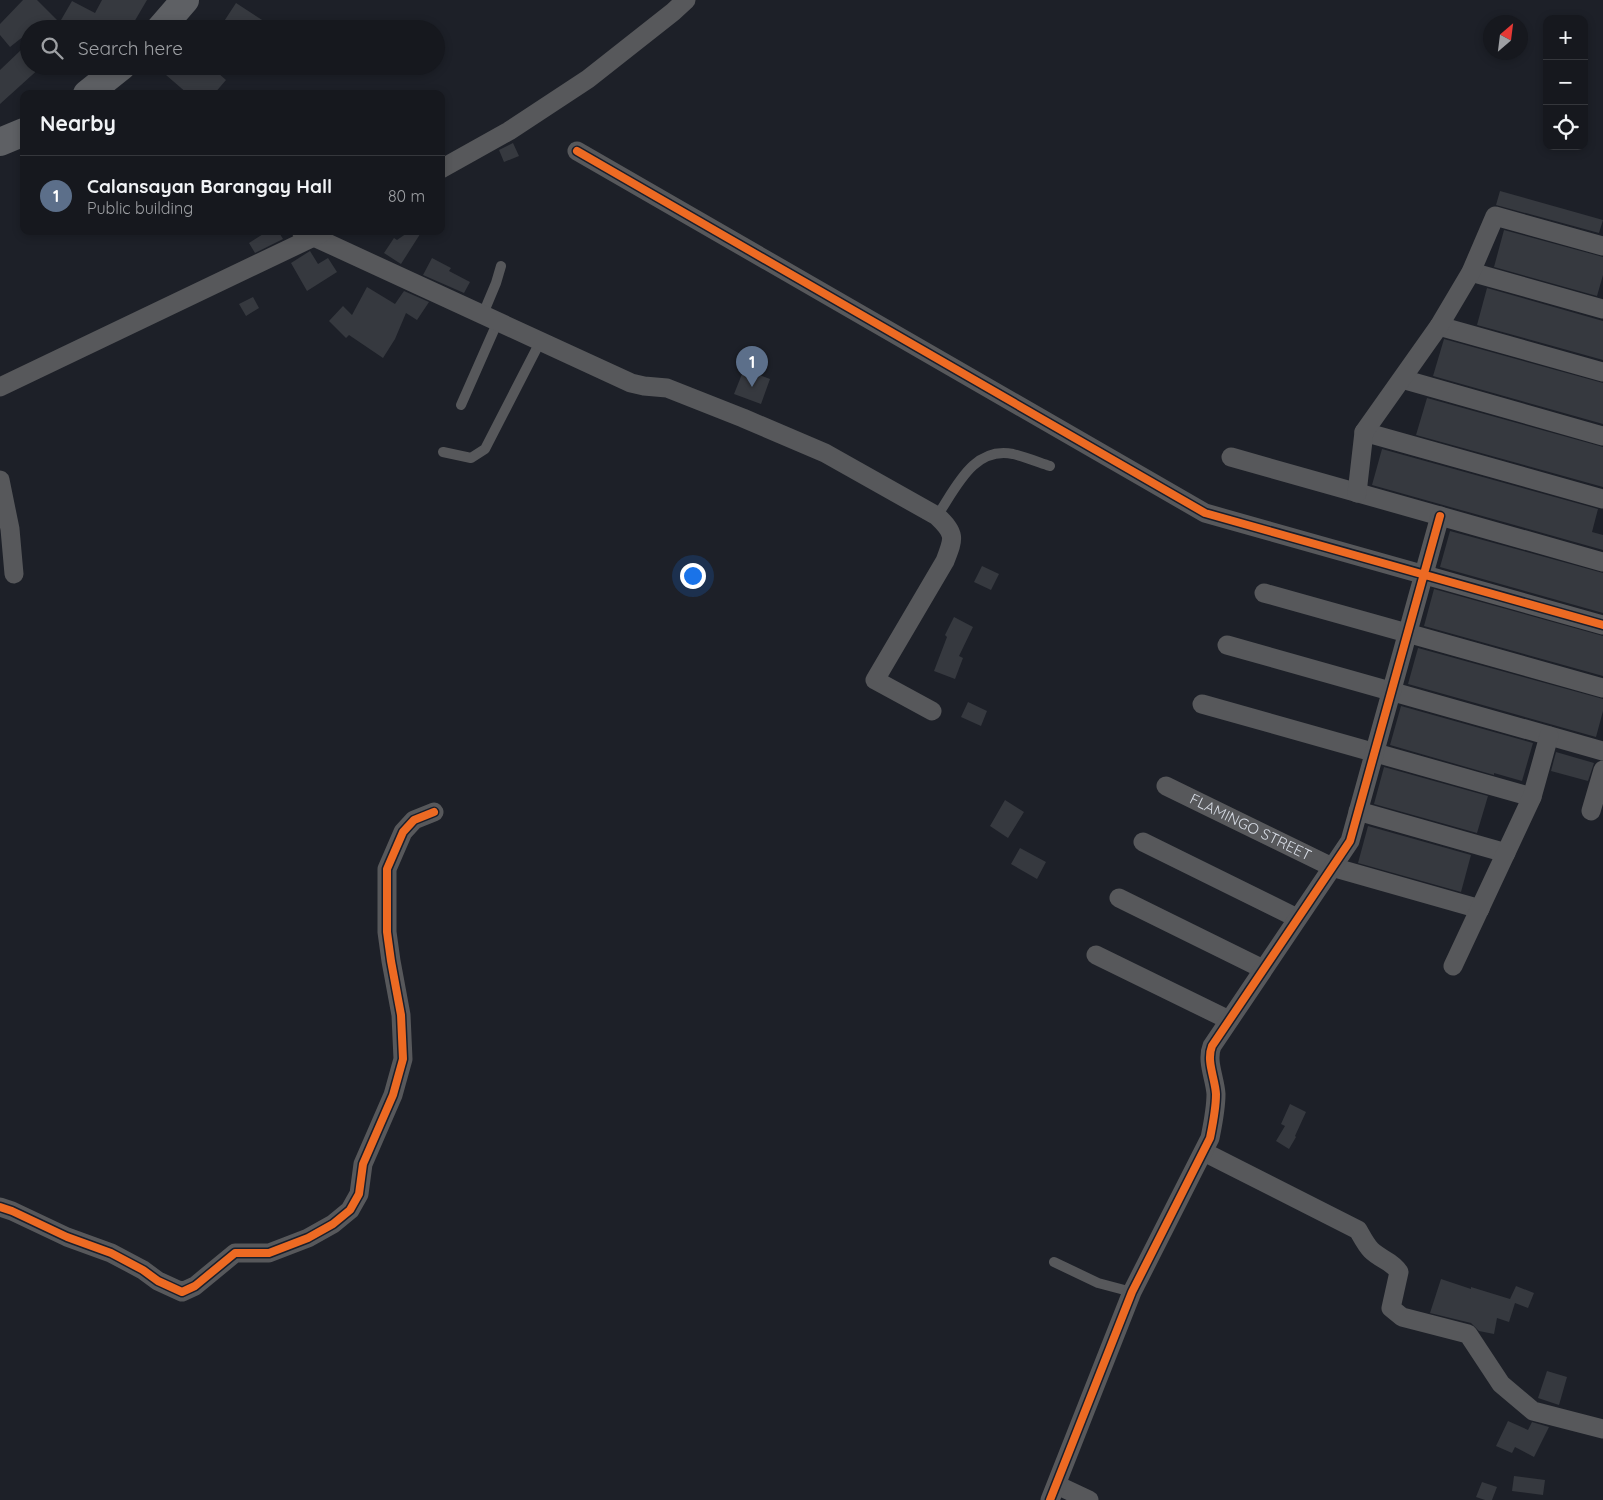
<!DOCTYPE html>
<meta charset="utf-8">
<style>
:root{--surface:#16181e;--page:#1f2127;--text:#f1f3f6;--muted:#9ea0a4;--line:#35373c;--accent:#d93025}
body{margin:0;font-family:Quicksand,sans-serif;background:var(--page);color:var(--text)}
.controls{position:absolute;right:15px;top:15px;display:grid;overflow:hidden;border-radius:10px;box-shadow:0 2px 8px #0003}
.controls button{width:45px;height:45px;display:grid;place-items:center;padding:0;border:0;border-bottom:1px solid var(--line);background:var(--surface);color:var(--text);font:25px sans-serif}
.compass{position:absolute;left:1483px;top:15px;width:45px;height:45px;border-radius:50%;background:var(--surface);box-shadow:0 2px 8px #0003;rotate:28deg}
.you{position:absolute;left:692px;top:575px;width:18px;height:18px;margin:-12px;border:4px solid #fff;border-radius:50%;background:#1a73e8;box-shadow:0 0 0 8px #1a73e833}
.badge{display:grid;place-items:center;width:32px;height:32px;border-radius:50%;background:var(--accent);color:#fff;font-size:16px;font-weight:700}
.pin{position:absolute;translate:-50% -41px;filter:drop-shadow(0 1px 2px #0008)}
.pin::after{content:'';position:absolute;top:26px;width:18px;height:15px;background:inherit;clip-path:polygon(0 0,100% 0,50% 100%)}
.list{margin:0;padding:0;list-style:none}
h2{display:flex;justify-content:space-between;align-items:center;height:65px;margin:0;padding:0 20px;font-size:21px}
h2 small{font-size:16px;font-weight:400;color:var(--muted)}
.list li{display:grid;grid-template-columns:32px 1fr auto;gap:15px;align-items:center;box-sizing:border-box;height:80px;padding:0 20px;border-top:1px solid var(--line)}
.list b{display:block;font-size:19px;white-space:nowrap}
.list p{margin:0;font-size:16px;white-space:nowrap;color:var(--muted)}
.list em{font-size:16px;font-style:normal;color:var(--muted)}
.icon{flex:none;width:28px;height:28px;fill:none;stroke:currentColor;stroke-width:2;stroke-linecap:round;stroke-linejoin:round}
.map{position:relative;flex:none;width:1603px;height:1500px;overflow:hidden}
.search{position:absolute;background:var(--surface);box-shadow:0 2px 8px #0003;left:20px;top:20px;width:425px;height:55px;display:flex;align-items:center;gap:12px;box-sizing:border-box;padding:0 18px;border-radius:28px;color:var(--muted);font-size:19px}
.panel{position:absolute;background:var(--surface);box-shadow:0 2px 8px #0003;left:20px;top:90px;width:425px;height:145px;border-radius:10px}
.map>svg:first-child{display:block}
</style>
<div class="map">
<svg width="1603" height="1500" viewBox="0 0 1603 1500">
<rect width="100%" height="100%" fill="#1d2028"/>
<path fill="#36393f" d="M23,0H37L57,20L49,29H29V32L10,47L0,35V24Z
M102,0H147L130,29H77L61,20L72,1L95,13Z
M236,3L276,29H219Z
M21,50L29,58V66H42L0,104V70Z
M172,66H210L226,80L214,94H188L166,75Z
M513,143L519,156L504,162L499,150Z
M1500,191L1603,220L1599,233L1496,205Z
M1504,230L1603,257V275L1597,296L1494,267Z
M268,231H278L283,239L255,253L249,243Z
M410,231H422L401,264L384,253L394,238L397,240Z
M310,251L318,264L328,258L337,272L307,291L291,263Z
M432,258L451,268L449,271L470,282L464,293L423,275Z
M367,287L395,304L404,291L429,302L417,320L406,313L395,339L383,358L349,335L346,338L329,321L343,306L352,315Z
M1487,288L1603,321V360L1477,325Z
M253,297L259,308L246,316L239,304Z
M1444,339L1603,383V424L1433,376Z
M744,369L770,379L761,404L734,394Z
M1427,398L1603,447V487L1416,435Z
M1382,449L1598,509L1592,532L1603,535V550L1372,485Z
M1450,531L1603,573V613L1440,567Z
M982,566L999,574L991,590L974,582Z
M1434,589L1603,636V676L1424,626Z
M954,617L973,627L959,656L963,658L955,679L934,671L947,637L945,635Z
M1418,648L1603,699V711L1596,737L1408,684Z
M968,702L987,711L981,726L961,717Z
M1401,706L1533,743L1522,781L1494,773V775L1390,745Z
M1556,752L1594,763L1588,781L1551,771Z
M1384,767L1488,796L1477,833L1374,804Z
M1005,800L1024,812L1008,838L990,826Z
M1368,826L1471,855L1461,892L1358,863Z
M1020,848L1046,862L1037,879L1011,864Z
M1290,1104L1306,1112L1295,1136L1296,1137L1289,1149L1276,1141L1285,1126L1281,1124Z
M1441,1279L1471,1289V1287L1510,1299L1516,1286L1534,1293L1528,1308L1515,1303L1509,1322L1497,1318L1494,1334L1479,1331L1471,1323L1430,1313Z
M1547,1371L1567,1377L1559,1405L1538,1398Z
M1508,1421L1528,1430L1532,1422L1549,1427L1534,1457L1515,1447L1512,1453L1496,1446Z
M1514,1476L1545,1480L1543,1495L1512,1491Z
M1482,1482L1497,1487L1492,1500H1485L1476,1497Z"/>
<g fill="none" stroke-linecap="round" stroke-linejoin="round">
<path stroke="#57585b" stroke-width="10" d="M483,314L496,283L501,266
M461,405L498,321
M443,452L471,458L485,449L540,342
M937,516C956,488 973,446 1013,454C1025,457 1038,462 1050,466
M1054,1262L1098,1283L1132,1292"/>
<g stroke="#57585b" stroke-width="19">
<path d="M577,151L1205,513L1603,625"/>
<path d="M441,169L509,131L588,79L673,12L686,0"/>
<path d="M301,231L631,383L644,386L667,388L743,418L825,453L937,516C956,534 954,538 945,561L875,680L932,711"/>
<path d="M1471,272L1603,309"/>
<path d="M1439,326L1603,372"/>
<path d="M1402,379L1603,436"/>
<path d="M0,387L322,233"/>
<path d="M1364,432L1603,499"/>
<path d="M1231,457L1603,562"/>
<path d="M0,480L10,529L14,574"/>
<path d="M1357,493L1364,432L1439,326L1471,272L1495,216L1603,246"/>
<path d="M1264,593L1603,688"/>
<path d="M1227,645L1603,751"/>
<path d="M1202,704L1532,797"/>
<path id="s1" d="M1166,786L1332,867L1480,909"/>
<path d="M1358,811L1506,853"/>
<path d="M1591,811L1603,770"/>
<path d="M1143,842L1297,918"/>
<path d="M1119,898L1263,969"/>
<path d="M1096,955L1229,1020"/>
<path d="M1453,966L1532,797L1549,736"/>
<path d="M1204,1152L1358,1230C1362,1237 1366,1245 1371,1250C1381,1260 1391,1260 1399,1272L1391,1308L1402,1317L1468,1334L1501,1384L1533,1411L1603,1429"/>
<path d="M0,1207L12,1211L67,1237L111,1253L143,1270L158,1281L182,1292L195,1286L235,1253H269L308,1238L333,1224L350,1210L359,1194L363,1164L393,1095L403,1059L401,1015L391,961L387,932V869L403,832L414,820L434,812"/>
<path d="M1057,1485L1089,1500"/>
<path d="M1050,1500L1132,1292L1210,1138C1213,1123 1216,1109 1216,1094C1215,1078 1206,1061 1212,1046L1350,841L1440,516"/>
</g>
<path stroke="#5e6064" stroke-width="28" d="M160,29L185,0
M87,94L122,66
M0,142L24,132"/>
<g stroke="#191f2c" stroke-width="11">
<path id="cycleway" d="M577,151L1205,513L1603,625
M0,1207L12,1211L67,1237L111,1253L143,1270L158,1281L182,1292L195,1286L235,1253H269L308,1238L333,1224L350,1210L359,1194L363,1164L393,1095L403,1059L401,1015L391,961L387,932V869L403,832L414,820L434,812
M1050,1500L1132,1292L1210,1138C1213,1123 1216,1109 1216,1094C1215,1078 1206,1061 1212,1046L1350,841L1440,516"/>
</g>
<use href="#cycleway" stroke="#ed6a23" stroke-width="8"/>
</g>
<g text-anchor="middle" stroke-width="4" stroke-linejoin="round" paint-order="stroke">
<g font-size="15" fill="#d6dbe4" stroke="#191f2c">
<text dy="5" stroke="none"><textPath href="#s1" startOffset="94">FLAMINGO STREET</textPath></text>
</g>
</g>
</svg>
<div class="controls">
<button>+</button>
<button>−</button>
<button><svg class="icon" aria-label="locate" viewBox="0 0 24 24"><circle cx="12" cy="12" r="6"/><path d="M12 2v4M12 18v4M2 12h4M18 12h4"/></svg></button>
</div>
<svg class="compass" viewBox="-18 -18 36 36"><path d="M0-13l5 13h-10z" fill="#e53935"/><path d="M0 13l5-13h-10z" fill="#9ea0a4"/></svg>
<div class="you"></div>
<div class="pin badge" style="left:752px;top:387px;background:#5c6f8a">1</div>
<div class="search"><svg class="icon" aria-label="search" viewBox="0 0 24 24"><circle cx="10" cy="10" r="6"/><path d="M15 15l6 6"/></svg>Search here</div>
<section class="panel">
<h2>Nearby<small></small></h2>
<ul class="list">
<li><span class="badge" style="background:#5c6f8a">1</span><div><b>Calansayan Barangay Hall</b><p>Public building</p></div><em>80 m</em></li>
</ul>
</section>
</div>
